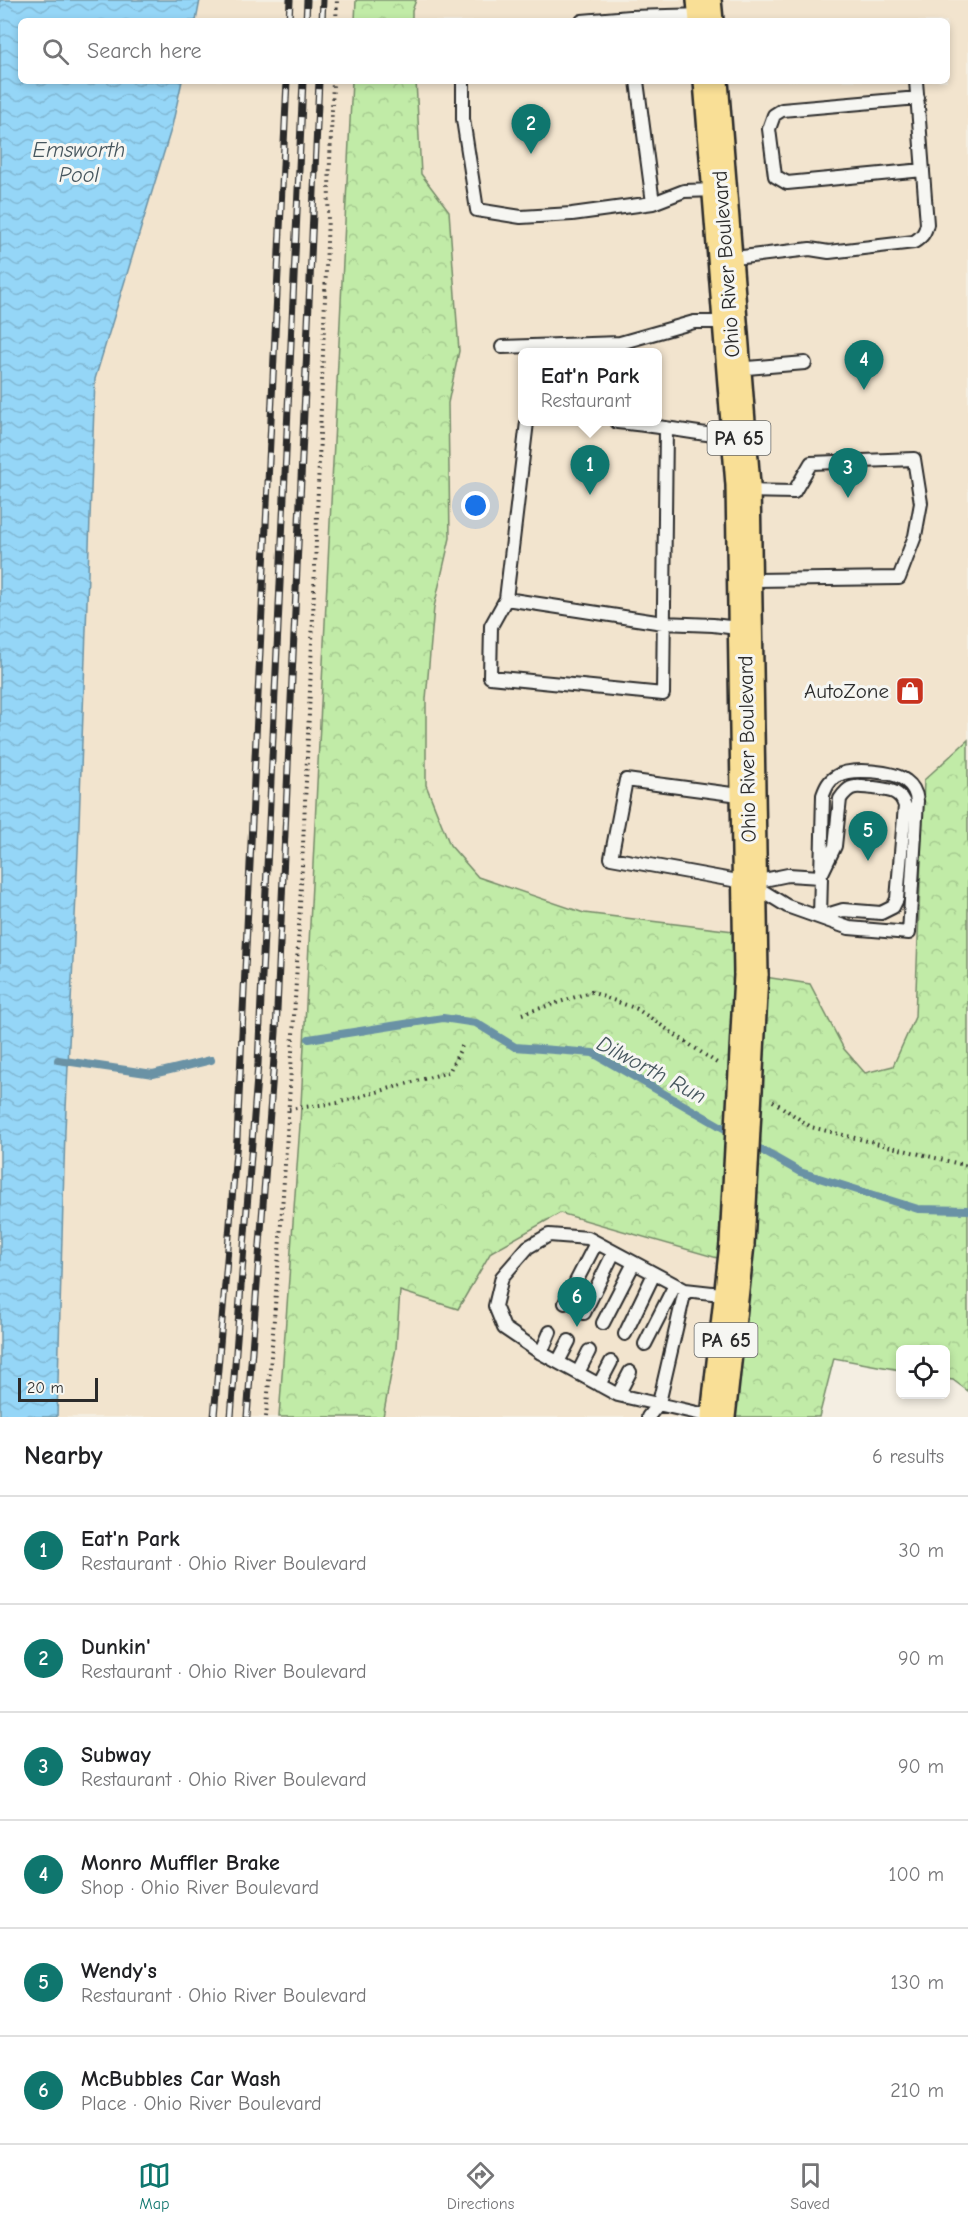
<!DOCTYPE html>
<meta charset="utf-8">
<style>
:root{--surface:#fff;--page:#f2f2f2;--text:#202124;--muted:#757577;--line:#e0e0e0;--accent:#0f766e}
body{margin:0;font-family:"Comic Neue",sans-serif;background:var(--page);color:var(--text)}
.controls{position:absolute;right:18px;bottom:18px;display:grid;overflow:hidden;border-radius:9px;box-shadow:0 3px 9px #0003}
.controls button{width:54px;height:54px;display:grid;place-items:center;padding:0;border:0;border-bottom:2px solid var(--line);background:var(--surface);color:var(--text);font:30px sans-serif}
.scale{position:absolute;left:18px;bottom:15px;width:80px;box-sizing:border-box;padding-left:6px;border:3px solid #2b2b2b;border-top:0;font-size:16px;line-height:21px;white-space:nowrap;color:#2b2b2b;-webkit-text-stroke:4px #f6f6f2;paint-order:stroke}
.you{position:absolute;left:476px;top:506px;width:21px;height:21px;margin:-15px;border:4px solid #fff;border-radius:50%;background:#1a73e8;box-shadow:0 0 0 9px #1a73e833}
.badge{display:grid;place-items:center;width:39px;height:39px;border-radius:50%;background:var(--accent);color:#fff;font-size:20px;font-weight:700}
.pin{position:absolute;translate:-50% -50px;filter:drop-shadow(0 2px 3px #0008)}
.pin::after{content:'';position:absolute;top:32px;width:21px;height:18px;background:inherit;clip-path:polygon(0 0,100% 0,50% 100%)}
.popup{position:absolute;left:518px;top:348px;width:144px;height:78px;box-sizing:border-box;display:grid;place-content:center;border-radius:9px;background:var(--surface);filter:drop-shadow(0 2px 4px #0005);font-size:20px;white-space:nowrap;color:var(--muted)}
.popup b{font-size:22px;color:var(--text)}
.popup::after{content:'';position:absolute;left:50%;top:100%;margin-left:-12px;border:12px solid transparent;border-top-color:var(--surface)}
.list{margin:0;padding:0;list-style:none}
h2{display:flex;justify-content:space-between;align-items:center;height:78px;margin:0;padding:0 24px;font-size:26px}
h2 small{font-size:20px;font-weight:400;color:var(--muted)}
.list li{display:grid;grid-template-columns:39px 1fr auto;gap:18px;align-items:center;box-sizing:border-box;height:108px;padding:0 24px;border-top:2px solid var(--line)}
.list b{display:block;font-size:22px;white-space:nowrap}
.list p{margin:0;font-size:20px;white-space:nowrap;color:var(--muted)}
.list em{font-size:20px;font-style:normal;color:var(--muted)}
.icon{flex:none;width:33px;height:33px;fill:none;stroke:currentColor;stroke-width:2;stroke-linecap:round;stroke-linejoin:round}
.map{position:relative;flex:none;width:968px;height:1417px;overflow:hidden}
.search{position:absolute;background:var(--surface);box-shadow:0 3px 9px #0003;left:18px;right:18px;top:18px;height:66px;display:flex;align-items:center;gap:15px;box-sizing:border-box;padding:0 21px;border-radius:9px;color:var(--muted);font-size:22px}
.sheet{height:726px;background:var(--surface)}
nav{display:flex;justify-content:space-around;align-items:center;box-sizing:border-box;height:84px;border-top:2px solid var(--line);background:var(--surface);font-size:16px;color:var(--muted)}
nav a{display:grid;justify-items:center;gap:3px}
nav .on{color:var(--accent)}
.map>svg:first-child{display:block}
</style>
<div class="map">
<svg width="968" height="1417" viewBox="0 0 968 1417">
<defs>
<pattern id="forest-crowns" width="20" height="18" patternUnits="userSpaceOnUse" patternTransform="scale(1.5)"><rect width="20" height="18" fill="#c1eba7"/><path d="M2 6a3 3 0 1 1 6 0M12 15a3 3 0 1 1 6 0" fill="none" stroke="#a6ca90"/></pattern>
<pattern id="water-waves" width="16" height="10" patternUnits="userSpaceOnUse" patternTransform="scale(1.5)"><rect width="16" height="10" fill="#95d6f7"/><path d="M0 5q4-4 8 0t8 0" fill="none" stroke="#81b8d4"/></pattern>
</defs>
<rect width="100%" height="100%" fill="#f4eee2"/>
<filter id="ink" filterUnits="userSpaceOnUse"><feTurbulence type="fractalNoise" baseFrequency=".0167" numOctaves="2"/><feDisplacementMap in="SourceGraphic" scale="12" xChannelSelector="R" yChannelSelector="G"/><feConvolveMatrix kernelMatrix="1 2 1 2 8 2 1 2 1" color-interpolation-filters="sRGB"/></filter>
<g filter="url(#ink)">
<path fill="#f2e4ce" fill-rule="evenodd" d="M200,0H356L355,21H196Z
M416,0H968V740L924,780L915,1017L893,1067L865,1073L844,1049L810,984L751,975L750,933L584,913L478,877L451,845L426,785V699L434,607L450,538L448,403L459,351L449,211L421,174L416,81H947V21H412V12ZM522,352H658V422H522Z
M182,81H352L300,1125L279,1417H57L65,1130L78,852L95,379L172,126Z
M560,1213L735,1263L718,1417H383L396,1348L400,1291L458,1309L491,1252Z"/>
<path fill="url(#forest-crowns)" stroke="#768b69" stroke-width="1.5" d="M356,0H416L412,11V21H355Z
M352,81H416L421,174L449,211L459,351L448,403L450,538L434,607L426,699V785L450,845L478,877L584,913L750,933L751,975L810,984L844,1049L865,1073L893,1066L915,1017L924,780L968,740V1391L953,1380L946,1379V1350H900V1370L834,1358L819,1417H718L735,1263L560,1213L491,1252L458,1309L400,1291L396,1348L383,1417H279L300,1125Z"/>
<path fill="url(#water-waves)" stroke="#6b92a5" stroke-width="1.5" d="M0,0H200L196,21H21V81H182L172,126L95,379L78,852L65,1130L57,1417H0Z"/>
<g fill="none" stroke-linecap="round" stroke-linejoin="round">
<path stroke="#6b92a5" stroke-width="8" d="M309,1039L443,1018L476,1023L515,1047L593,1053L734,1134
M58,1060L153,1074L211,1060
M751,1144L800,1172L918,1209L968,1210"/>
<g stroke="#2b2b2b" stroke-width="16">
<path id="lane" d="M582,21L630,17L704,15
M463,81V119L477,210L521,217L572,214L653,203L684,191L717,190
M637,81L653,203
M918,98L782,110L774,115L769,129L775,176L787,183L923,170
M726,259L810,249L829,252L914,242C922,237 925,233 927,224L916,81
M502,347L620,343L694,322H729
M735,369L805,363
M527,422L506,599L491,626L490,677L663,694L666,428
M617,422C658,425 697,435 738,437
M745,491L794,492L811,463L914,459L921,503L915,536L899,578L746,580
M506,599L663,623L713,625L745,629
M747,796L626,780L611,858L749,883L788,875L820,877
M753,885L787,906L849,928L909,933L917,801C916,793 913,786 906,781C894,771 850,767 837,776C829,780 826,787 823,795L820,917
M820,917L843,910L881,913L893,907L897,899L905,806C900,790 889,790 874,788C868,788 861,786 855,787C848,788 844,793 840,799L835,846L822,873
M565,1303L596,1243
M584,1313L614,1252
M603,1323L634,1263
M625,1334L654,1274
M645,1344L675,1285
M541,1353L550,1332
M558,1362L569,1341
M578,1373L589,1351
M599,1385L611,1362
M618,1395L630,1372
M648,1417L659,1403L685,1290
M715,1417L618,1395L541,1353L504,1328L495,1306L502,1277L528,1247L549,1235L588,1238L685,1290L730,1295"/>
</g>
<g stroke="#2b2b2b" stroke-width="38">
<path id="highway" d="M704,0L706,21
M711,81L743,485L751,975
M718,1417L737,1244"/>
</g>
<path stroke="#2b2b2b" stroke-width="4" stroke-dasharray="1.5 4.5" stroke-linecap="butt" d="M336,21L337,0
M522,1014L591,992L637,1009L717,1063
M773,1101L811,1127L968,1166
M289,1109L337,1103L449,1072L462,1046
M266,1417C304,973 316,527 333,81"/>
<use href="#lane" stroke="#f6f6f2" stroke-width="12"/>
<use href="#highway" stroke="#f9df96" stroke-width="33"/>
<g stroke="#2b2b2b" stroke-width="7">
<path id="rail" d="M289,21L290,0
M306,21L307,0
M322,21L323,0
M214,1417L237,1139L287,81
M231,1417L258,1064L303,81
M247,1417L276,1032L319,81"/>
</g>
<use href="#rail" stroke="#f6f6f2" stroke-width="4.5" stroke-dasharray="14" stroke-linecap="butt"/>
<g stroke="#2b2b2b" stroke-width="38" stroke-linecap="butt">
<path id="highway-bridge" d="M737,1244L751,975"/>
</g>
<use href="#highway-bridge" stroke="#f9df96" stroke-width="33"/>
</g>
</g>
<defs>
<g id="shop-square" transform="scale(1.5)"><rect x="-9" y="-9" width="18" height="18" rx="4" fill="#c8321e" stroke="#f6f6f2"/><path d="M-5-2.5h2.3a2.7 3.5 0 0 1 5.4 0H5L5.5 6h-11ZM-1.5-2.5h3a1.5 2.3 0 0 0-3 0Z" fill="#fff"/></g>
</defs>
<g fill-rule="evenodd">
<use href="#shop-square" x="910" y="691"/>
</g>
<g text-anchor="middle" stroke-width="6" stroke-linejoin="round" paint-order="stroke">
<g fill="#f6f6f2" stroke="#686867" stroke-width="1.5">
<rect x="707.5" y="421" width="63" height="34" rx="4.5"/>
<rect x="694.5" y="1323" width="63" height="34" rx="4.5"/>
</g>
<g font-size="20" font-weight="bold" fill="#2b2b2b">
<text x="739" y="445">PA 65</text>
<text x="726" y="1347">PA 65</text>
</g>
<g font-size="21" fill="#2b2b2b" stroke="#f6f6f2">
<text transform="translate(726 264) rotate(-94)" y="7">Ohio River Boulevard</text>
<text transform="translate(747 749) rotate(-91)" y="7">Ohio River Boulevard</text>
</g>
<g font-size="21" fill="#2b2b2b" stroke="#f6f6f2" text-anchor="end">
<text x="889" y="698">AutoZone</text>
</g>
<g font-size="22" font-style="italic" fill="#46565e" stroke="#f6f6f2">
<text x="79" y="157">Emsworth<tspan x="79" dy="25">Pool</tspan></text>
<text transform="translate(652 1069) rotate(28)" y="8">Dilworth Run</text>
</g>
</g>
</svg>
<div class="controls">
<button><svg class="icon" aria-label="locate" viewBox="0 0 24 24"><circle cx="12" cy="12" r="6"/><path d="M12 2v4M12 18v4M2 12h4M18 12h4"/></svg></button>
</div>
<div class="scale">20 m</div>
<div class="you"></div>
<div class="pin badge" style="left:590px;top:495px">1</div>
<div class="popup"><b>Eat'n Park</b>Restaurant</div>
<div class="pin badge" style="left:531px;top:154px">2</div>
<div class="pin badge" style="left:848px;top:498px">3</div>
<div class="pin badge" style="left:864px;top:390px">4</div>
<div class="pin badge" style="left:868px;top:861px">5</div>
<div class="pin badge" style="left:577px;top:1327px">6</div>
<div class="search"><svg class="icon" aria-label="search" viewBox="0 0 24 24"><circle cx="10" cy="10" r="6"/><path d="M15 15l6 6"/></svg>Search here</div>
</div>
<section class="sheet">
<h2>Nearby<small>6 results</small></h2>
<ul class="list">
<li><span class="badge">1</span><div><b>Eat'n Park</b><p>Restaurant · Ohio River Boulevard</p></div><em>30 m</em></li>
<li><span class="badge">2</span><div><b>Dunkin'</b><p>Restaurant · Ohio River Boulevard</p></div><em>90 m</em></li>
<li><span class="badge">3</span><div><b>Subway</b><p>Restaurant · Ohio River Boulevard</p></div><em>90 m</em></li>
<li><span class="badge">4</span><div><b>Monro Muffler Brake</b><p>Shop · Ohio River Boulevard</p></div><em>100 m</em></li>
<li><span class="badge">5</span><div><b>Wendy's</b><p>Restaurant · Ohio River Boulevard</p></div><em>130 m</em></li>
<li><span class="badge">6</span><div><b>McBubbles Car Wash</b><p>Place · Ohio River Boulevard</p></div><em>210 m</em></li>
</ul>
</section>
<nav>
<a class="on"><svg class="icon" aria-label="map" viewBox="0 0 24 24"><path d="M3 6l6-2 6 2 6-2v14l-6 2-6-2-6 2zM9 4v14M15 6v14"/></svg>Map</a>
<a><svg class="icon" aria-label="directions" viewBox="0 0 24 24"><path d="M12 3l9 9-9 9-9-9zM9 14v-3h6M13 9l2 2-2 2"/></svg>Directions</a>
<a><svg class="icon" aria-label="saved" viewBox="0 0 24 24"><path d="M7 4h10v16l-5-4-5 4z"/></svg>Saved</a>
</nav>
